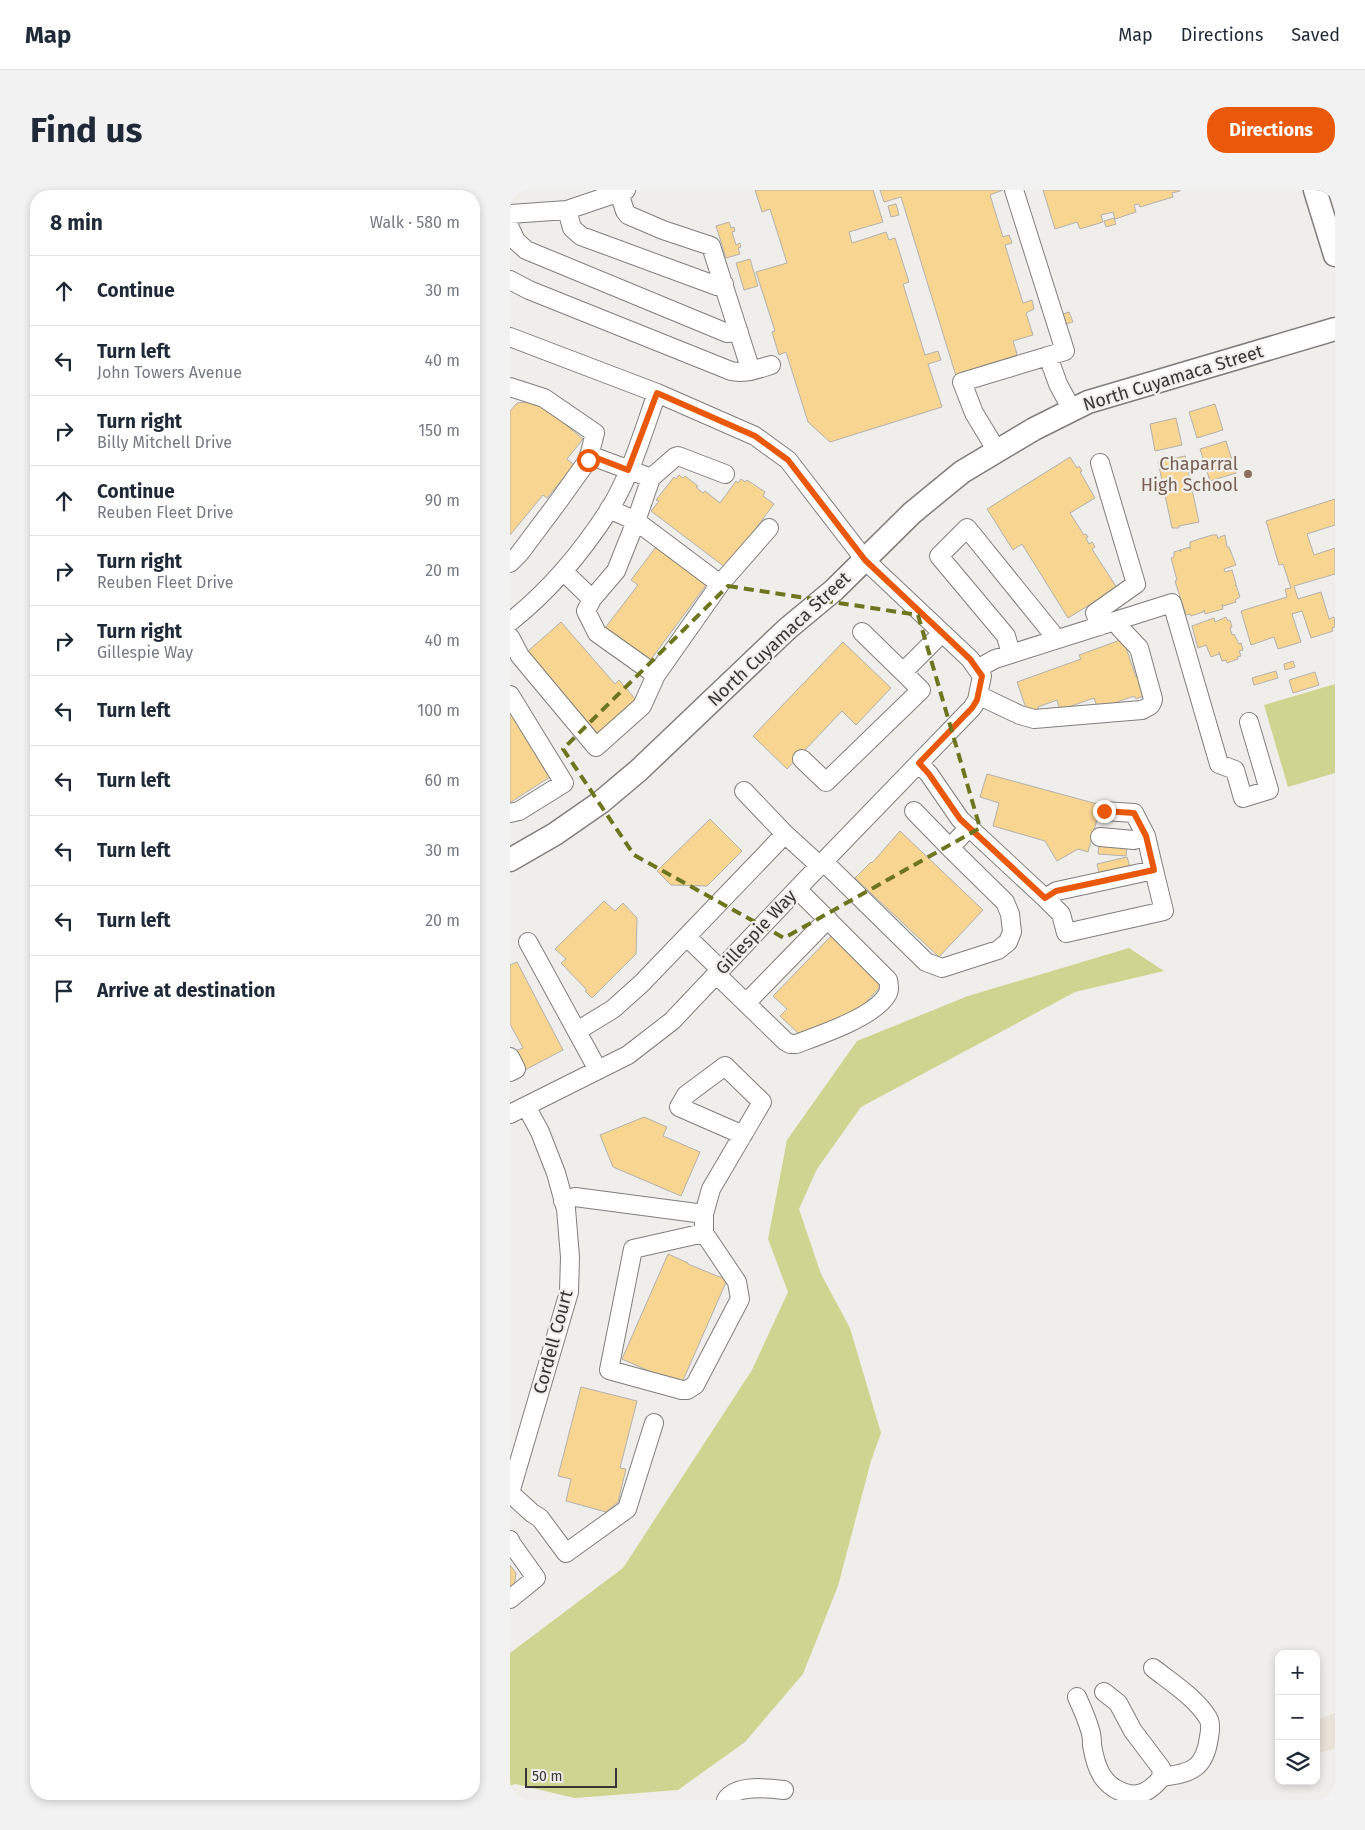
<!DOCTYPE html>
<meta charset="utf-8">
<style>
:root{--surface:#fff;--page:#f2f2f3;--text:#1f2937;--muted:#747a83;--line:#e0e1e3;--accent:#ea580c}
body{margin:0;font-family:"Fira Sans",sans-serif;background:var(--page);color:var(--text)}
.controls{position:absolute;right:15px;bottom:15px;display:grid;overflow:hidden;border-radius:10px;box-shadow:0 2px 8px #0003}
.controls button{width:45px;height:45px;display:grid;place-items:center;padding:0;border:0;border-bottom:1px solid var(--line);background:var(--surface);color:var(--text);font:25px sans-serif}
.scale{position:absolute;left:15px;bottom:12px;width:92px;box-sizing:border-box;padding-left:5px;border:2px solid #373634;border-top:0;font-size:14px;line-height:18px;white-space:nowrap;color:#373634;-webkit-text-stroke:4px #f0eeea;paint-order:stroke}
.stop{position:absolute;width:15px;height:15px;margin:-11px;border:4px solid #ea580c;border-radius:50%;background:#fff}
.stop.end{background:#ea580c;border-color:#fff;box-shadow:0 1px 5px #0008}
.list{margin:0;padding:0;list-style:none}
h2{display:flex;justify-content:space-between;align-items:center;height:65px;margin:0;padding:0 20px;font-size:21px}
h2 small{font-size:16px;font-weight:400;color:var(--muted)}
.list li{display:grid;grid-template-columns:32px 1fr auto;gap:15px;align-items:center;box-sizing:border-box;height:70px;padding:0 20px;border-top:1px solid var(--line)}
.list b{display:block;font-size:19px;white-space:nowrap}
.list p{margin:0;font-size:16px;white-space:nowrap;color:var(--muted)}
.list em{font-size:16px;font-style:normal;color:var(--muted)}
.icon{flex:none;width:28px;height:28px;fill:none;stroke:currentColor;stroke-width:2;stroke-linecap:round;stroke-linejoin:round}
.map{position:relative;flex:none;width:825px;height:1610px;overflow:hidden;border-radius:20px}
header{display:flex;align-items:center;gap:30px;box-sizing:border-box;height:70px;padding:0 25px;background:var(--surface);border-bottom:1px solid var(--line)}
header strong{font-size:24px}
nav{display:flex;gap:28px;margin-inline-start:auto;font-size:18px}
.intro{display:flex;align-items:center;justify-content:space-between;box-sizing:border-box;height:120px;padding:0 30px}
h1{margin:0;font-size:35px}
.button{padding:12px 22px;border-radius:20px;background:var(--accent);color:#fff;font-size:18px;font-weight:700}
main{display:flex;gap:30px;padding:0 30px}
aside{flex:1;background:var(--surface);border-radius:20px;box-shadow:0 2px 8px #0003}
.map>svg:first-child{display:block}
</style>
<header>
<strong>Map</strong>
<nav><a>Map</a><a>Directions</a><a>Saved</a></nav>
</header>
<div class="intro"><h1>Find us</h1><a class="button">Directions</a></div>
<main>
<aside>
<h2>8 min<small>Walk · 580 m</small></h2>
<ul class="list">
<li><svg class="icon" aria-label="ahead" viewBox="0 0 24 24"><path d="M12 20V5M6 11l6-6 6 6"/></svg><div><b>Continue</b></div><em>30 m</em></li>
<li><svg class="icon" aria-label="left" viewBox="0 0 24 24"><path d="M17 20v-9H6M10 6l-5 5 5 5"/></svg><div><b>Turn left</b><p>John Towers Avenue</p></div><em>40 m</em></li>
<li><svg class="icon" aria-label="right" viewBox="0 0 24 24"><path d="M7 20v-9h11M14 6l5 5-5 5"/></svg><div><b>Turn right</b><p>Billy Mitchell Drive</p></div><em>150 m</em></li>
<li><svg class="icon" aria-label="ahead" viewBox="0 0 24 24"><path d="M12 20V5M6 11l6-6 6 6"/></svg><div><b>Continue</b><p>Reuben Fleet Drive</p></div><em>90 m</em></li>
<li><svg class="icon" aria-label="right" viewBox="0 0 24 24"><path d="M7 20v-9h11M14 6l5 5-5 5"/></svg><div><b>Turn right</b><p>Reuben Fleet Drive</p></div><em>20 m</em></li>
<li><svg class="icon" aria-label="right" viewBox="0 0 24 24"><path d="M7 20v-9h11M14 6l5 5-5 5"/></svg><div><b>Turn right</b><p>Gillespie Way</p></div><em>40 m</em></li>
<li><svg class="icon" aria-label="left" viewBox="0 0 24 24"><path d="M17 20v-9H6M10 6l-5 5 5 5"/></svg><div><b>Turn left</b></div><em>100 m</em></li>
<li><svg class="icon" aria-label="left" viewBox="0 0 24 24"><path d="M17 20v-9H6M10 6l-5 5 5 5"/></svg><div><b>Turn left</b></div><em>60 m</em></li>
<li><svg class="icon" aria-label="left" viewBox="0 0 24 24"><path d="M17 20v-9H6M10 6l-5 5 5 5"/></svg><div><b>Turn left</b></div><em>30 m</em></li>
<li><svg class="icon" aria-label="left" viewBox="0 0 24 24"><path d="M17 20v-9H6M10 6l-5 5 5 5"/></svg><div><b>Turn left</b></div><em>20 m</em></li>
<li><svg class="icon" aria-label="arrive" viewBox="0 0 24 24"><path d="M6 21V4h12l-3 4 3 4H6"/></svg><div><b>Arrive at destination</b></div></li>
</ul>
</aside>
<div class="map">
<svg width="825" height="1610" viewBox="0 0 825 1610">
<rect width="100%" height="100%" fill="#f0eeea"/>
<path fill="#e8e2d8" d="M825,1523V1559L809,1563L806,1551V1530Z"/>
<path fill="#cfd590" d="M825,494V583L778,597L754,515Z
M619,758L654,781L565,802L351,917L307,979L289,1019L311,1084L340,1138L371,1243L361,1271L328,1396L293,1484L235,1552L168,1600L65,1608L5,1594L0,1596V1463L113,1378L242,1180L278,1102L258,1049L277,950L347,851L458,806Z"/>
<path fill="#f9d592" stroke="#b3b1ad" d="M245,0H363L373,32L339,42L342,53L376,42L379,50L385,48L399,92L393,94L415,165L428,161L431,170L418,174L432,217L320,252L298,232L276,162L269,165L262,142L265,141L246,82L277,73L260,19L252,22Z
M370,0H493L480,5L493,47L499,45L502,53L495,55L513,113L522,110L524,119L516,123L523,145L503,151L507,164L503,174L446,186L391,7L374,12Z
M533,0H670V1L662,3L663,7L630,17L629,14L624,15L626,22L605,29L603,22L591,25L593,32L570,39L567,32L545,39Z
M386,14L389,25L381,27L378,16Z
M604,28L606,34L596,37L594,31Z
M219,32L221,38L224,37L225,41L222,42L226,55L230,53L231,57L228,58L230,64L216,68L206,36Z
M240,69L248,96L234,100L226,73Z
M559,122L563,132L556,134L553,124Z
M27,211L73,249L57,269L64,275L37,308L33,305L0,345V221L7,213Z
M705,214L713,240L687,248L679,222Z
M666,228L672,255L645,261L640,234Z
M716,251L726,283L700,291L690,259Z
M675,266L689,332L669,336V338H662L648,272Z
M560,267L567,278L569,276L572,281L570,282L585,308L560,323L574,345L576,344L578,347L576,348L579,354L582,352L585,357L582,359L607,398L558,428L512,354L503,360L477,319Z
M169,285L173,288L175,286L188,296L186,297L193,303L195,301L210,313L226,291L228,293L231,289L235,292L237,290L255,302L253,306L264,314L216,378L141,321L149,311L146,310L164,287L166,289Z
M825,309V335L797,344L804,365L825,358V384L784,396L788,409L811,402L819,429L824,427L825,437L822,438L823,441L801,448L792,421L782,424L791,452L768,459L764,447L741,455L731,421L777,407L775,399L781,398L773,374L769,375L756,331Z
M702,345H707L708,349L710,347L715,345L717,357H719L726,375L714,379L715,382L722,380L726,394L725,396L726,395L730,407L725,410L726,412L713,416L712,414L713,419L695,424L694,420L693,422L681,426L680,424L676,425L665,391L667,390L661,368L664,367V362L670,360L671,362L670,360L680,357V359V352Z
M146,357L196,395L139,472L95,438L128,395L121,390Z
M716,427L718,431L720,430L722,437L720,438L722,445L724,444L729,454L731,453L733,460L729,461L731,466L727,467L728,469L717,473L716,470L712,471L709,462V464L701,467L696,455L688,458L682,436L704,428L705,432Z
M51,432L105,494L109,490L127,511L89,545L17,462Z
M613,449L626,487L630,486L632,492L629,494L633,506L626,509L624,506L588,519L584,508L550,520L547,510L528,517L529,520L517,521L507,492L571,469L569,465Z
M333,452L381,498L346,535L332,521L277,579L243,546Z
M783,471L785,477L775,480L774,474Z
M766,481L768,488L744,495L742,488Z
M805,482L809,495L783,503L779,490Z
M0,518L43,585L1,612L0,611Z
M477,584L591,615L578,662L568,659L547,671L535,651L483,636L489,613L470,607Z
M200,629L232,661L197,696L161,695L147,681Z
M390,641L473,720L429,767L345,688L361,672L362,673Z
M589,654L617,656L616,666L588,664Z
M617,667L620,677L589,683L587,674Z
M94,711L105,721L113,713L127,728L126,764L82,808L75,801L77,800L51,773L56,769L45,759Z
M325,742L368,783L370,797L357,811L360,813L345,824L290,845L270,826L277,819L263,806Z
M7,772L53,860L13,881L5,861L13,858L0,834V775Z
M134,927L157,937L153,946L190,962L171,1006L103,977L90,945Z
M158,1064L178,1073V1074L217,1090L171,1195L112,1169Z
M71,1197L127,1211L110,1278L116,1279L108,1312L96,1322L56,1311L61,1289L48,1286Z
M0,1375L6,1383L4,1397L0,1400Z"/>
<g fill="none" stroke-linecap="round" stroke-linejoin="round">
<g stroke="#807e7b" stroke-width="20">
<path id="minor" d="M504,0L555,161L538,166
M109,3L115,21L118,25L153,40L201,56L241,181
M57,20L62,38L71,46L207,96L214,94
M0,24L57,20L116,0
M0,38L6,51L16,60L217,143L229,142
M0,90L19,100L221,181C235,184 248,179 261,175
M0,147L147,203L245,246L278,270L355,370L460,469L472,486L467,510L462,518L287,699L162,831L118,865L0,924
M0,197L34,208L85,243L78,270L48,312L9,364L0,373
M487,261L464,223L452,192L538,166L548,194L562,220
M79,265L141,288L165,267L168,266L215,284
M590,273L626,394L585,423L590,436
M141,288L126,331L106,381L82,409L76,421L87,443L146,485
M99,319L126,331L210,394
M53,381L82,409
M0,432C39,401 72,362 99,320C121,285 133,242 147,203
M352,442L393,482L432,443
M0,447L10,466L86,557L132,516L146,485L210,394L259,338
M501,464L496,446L429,366L457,338L542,443L543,450
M467,479L485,469L662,413L709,574L725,580L733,608L759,600L739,532
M0,505L54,593L9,621L0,623
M468,505L510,525L524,529L632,520C638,517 642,516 643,509L629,458L610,438L608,430
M292,569L316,592L411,500L393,482
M409,573L419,584L450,629L535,708L547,701L644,680L636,646L624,623L594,621
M234,601L275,644L309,675
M404,621L440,658L459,637
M590,647L624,650L636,646
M313,671L416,772L432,778L488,760L498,752L502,742L500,724L495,712L440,658
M535,708L551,724L556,743L654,721L644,680
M177,747L211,780
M18,752L88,880
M207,785L275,851L280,854H286C310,845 364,827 377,805C380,800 379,795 378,790L287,699
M236,813L318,729
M67,841L103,819L132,793L275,644
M0,867L6,879L0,882
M53,1011L65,1007L194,1024V1043L123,1059L99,1180L172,1200H177L185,1195L230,1109L227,1092L194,1043
M194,1024L201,999L252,912L215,876L176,905L169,917L233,945
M0,1303L59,1102L60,1067L56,1019L46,983L30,942L16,916
M0,1303L22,1323L30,1328L56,1363L117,1319L144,1233
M0,1350L1,1353L26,1388L0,1409
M643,1478C661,1492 686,1508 698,1528C701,1533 700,1542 699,1547C695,1579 681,1583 652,1587
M567,1507C572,1518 577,1529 580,1540C582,1545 582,1550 582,1555C586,1579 593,1598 619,1604C633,1607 644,1597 652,1587L651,1578L623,1541L608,1513L594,1502
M216,1610C226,1594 258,1598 274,1600"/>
</g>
<g stroke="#807e7b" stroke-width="25">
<path id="major" d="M805,0L825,65
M0,670L45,644L91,612L129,580L277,439L324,400L402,323L452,282L524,239L578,212L825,139"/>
</g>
<use href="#minor" stroke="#fff" stroke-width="18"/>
<use href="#major" stroke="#fff" stroke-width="22"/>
</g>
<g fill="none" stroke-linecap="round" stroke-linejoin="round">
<path stroke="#ea580c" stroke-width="6" d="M78,270L79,265L118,280L147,203L245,246L278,270L355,370L460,469L472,486L467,510L462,518L409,573L419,584L450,629L535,708L546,701L644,680L636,646L624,623L594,621"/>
</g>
<path fill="none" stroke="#6e751f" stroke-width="4" stroke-dasharray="10 6" stroke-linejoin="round" d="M218,396L408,425L470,638L274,748L124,665L53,559Z"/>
<circle fill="#8d6e63" stroke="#f0eeea" stroke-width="2" cx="738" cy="284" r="5"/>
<g text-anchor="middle" stroke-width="4.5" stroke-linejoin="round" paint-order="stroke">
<g font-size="18" fill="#373634" stroke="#f0eeea">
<text transform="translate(663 188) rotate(-17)" y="6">North Cuyamaca Street</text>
<text transform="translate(269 449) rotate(-43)" y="6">North Cuyamaca Street</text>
<text transform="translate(246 742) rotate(-47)" y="6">Gillespie Way</text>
<text transform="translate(43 1152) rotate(-75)" y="6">Cordell Court</text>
</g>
<g font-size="18" fill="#785e54" stroke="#f0eeea" text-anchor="end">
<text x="728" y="280">Chaparral<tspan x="728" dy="21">High School</tspan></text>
</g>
</g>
</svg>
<div class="controls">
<button>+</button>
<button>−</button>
<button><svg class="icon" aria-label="layers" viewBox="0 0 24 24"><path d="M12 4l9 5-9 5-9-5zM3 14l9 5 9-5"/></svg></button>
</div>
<div class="scale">50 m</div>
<div class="stop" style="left:78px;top:270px"></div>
<div class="stop end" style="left:594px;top:621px"></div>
</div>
</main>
